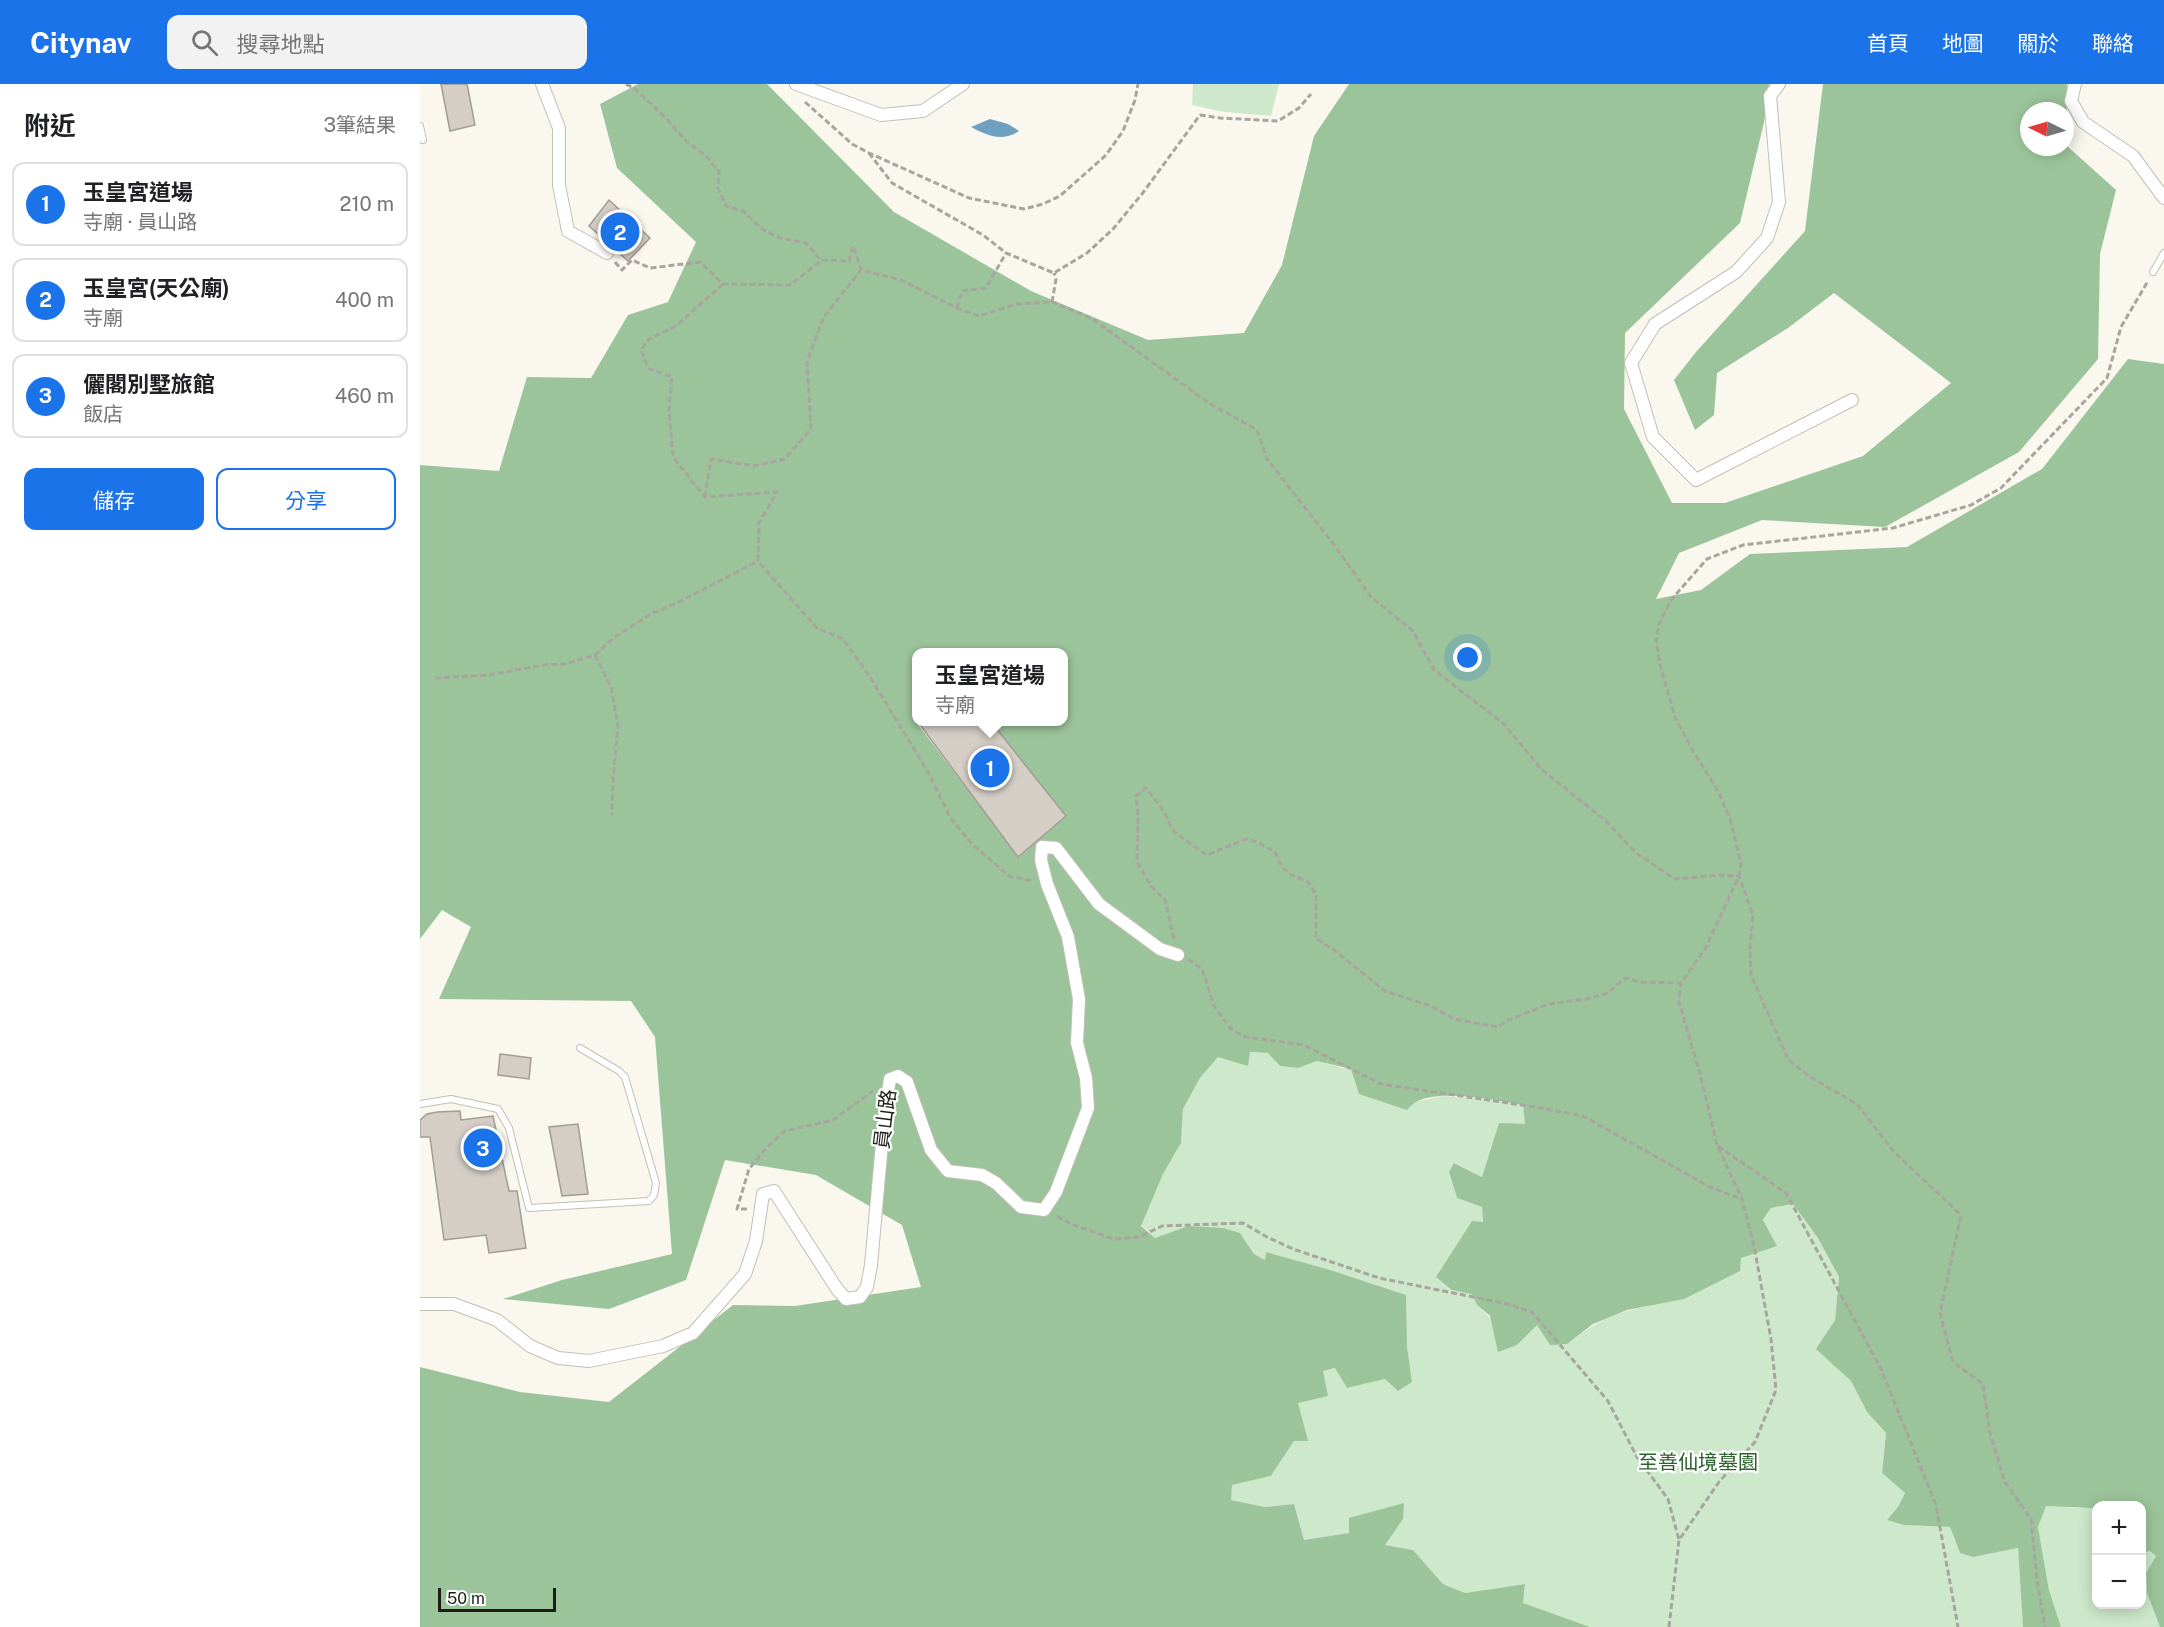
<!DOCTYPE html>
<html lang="zh-TW">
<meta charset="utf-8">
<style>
:root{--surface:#fff;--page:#f2f2f2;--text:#202124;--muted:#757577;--line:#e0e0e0;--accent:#1a73e8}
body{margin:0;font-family:"Public Sans","Noto Sans TC",sans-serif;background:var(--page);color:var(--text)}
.controls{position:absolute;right:18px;bottom:18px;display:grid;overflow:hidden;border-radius:12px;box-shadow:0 3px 15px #0003}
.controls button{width:54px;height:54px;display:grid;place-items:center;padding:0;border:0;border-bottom:2px solid var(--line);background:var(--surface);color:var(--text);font:30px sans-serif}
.compass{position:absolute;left:1600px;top:18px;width:54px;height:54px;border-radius:50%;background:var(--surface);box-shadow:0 3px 15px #0003;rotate:275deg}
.scale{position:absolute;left:18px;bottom:15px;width:118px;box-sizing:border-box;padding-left:6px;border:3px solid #1d1c19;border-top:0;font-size:16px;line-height:21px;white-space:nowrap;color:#1d1c19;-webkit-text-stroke:4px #fff;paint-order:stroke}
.you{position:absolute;left:1048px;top:574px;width:21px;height:21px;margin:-15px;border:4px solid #fff;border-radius:50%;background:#1a73e8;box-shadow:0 0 0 9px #1a73e833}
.badge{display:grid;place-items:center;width:39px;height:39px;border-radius:50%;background:var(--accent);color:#fff;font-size:20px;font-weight:700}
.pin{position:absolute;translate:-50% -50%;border:3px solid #fff;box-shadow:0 2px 6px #0006}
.popup{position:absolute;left:492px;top:564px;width:156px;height:78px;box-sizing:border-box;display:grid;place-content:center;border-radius:12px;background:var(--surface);filter:drop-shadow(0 2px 4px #0005);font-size:20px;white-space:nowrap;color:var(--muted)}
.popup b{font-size:22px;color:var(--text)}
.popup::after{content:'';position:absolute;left:50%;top:100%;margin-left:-12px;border:12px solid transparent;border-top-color:var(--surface)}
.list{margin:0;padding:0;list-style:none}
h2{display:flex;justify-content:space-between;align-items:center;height:78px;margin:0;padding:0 24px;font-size:26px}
h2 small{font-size:20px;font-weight:400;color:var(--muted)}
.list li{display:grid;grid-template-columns:39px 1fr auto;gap:18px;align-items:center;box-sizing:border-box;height:84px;margin:0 12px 12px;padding:0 12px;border:2px solid var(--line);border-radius:12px}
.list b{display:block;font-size:22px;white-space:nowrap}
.list p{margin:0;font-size:20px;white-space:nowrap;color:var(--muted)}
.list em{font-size:20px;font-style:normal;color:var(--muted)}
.actions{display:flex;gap:12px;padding:18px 24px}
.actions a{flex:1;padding:14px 0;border:2px solid var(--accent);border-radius:12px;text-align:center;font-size:21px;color:var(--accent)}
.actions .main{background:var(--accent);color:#fff}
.icon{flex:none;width:33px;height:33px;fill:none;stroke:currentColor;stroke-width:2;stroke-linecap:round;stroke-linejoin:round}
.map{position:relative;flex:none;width:1744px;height:1543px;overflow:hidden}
header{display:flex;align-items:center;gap:36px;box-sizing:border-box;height:84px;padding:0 30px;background:var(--accent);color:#fff}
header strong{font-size:28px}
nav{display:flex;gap:33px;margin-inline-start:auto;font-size:21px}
.search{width:420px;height:54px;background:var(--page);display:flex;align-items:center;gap:15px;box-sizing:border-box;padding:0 21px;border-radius:12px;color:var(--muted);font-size:22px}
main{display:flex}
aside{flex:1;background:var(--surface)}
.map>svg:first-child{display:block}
</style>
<header>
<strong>Citynav</strong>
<div class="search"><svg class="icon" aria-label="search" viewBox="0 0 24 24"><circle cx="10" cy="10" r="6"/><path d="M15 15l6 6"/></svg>搜尋地點</div>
<nav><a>首頁</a><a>地圖</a><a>關於</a><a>聯絡</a></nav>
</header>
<main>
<aside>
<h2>附近<small>3筆結果</small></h2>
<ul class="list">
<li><span class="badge">1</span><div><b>玉皇宮道場</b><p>寺廟 · 員山路</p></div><em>210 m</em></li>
<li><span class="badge">2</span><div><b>玉皇宮(天公廟)</b><p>寺廟</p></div><em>400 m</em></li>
<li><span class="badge">3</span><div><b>儷閣別墅旅館</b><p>飯店</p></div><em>460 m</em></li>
</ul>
<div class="actions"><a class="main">儲存</a><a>分享</a></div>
</aside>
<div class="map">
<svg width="1744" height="1543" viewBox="0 0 1744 1543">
<rect width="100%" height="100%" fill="#faf7ee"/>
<path fill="#cde8cb" d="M773,0H859L851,32L805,28L772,21Z
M830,968L848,969L860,982L878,984L897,977L931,986L998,1017L1022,1012L1065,1015L1103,1021L1105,1040L1071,1068L1062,1093L1035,1079L1029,1088L1037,1114L1062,1123L1063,1138L1032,1206L1052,1209L1057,1221L1097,1261L1117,1240L1147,1260C1173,1240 1192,1229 1224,1223L1321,1174L1351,1124L1373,1120L1398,1153L1419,1193L1415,1236L1397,1265L1431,1297L1447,1328L1466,1349L1462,1389L1485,1409L1478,1423L1484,1441L1530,1443L1540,1469L1553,1473L1598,1464L1603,1543H1170L1103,1519L1105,1500L1045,1509L1023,1500L993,1466L964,1461L983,1435L929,1449L884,1456L874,1420L845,1423L810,1416L812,1401L851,1392L874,1357L878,1319L903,1287L915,1284L927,1304L965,1295L992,1298L987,1262L846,1168L845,1176L834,1170L820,1149L768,1142L735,1154L721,1141L743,1090L761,1059L763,1025L780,994L798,973Z
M1626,1421L1656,1424L1676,1423V1520H1722V1469L1730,1467L1736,1472L1726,1489L1727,1509L1740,1543H1641L1629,1506L1618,1443Z"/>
<path fill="#9cc49a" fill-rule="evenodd" d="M218,0H347L474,128L611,207L728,256L824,249L862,181L894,52L929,0H1349L1344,38L1320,139L1205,249L1204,325L1252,419H1305L1443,372L1531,299L1414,209L1368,244L1297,289L1294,331L1275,346L1254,296L1276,268L1385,147L1403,0H1647L1646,61L1696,106L1680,170L1678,275L1599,368L1465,443L1342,436L1259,469L1236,515L1281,506L1330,470L1487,463L1622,385L1708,275L1744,280V1543H1740L1727,1509L1726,1489L1736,1472L1730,1467L1722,1469V1422L1703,1421L1701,1417L1672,1424L1626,1422L1618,1443L1629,1506L1641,1543H1603L1598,1464L1553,1473L1540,1469L1530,1443L1484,1441L1467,1436L1478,1423L1485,1409L1462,1389L1466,1349L1447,1328L1431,1297L1396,1265L1415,1236L1419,1193L1398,1154L1373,1120L1351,1124L1343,1136L1357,1162L1321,1174L1320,1187L1264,1215L1207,1226L1173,1240L1147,1260L1130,1261L1117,1241L1097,1261L1078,1268L1070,1232L1057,1221L1052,1210L1032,1206L1016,1193L1052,1137L1063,1138L1062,1123L1037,1114L1029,1088L1034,1079L1062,1093L1079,1039L1105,1040L1103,1021C1077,1017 1022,1005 998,1017C994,1018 990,1023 987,1026L939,1010L931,985L897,977L878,984L860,982L848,969L830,968L828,982L798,973L780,994L763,1025L761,1059L743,1090L721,1142L735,1154L768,1142L803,1144L820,1149L834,1170L845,1176L846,1168L910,1186L986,1211L987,1262L992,1298L978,1307L965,1295L927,1304L915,1284L903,1287L908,1312L878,1319L888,1357H874L851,1392L812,1401L811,1416L845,1423L874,1420L884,1456L929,1449V1434L984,1419L983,1435L965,1461L993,1466L1023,1500L1045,1509L1105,1500L1103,1519L1170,1543H0V1283L100,1308L189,1318L313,1221L375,1222L501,1203L482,1141L396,1091L305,1076L266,1196L189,1225L83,1215L142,1196L252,1170L235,953L211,917L19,915L51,843L22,826L0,855V381L79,387L107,293L171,294L208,231L248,218L276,158L197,84L180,20ZM1609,27H1645V63H1609ZM496,568H644V638H571L645,731L599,773L496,638Z"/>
<path fill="#6da0c1" d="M570,35L588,40L599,47C582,58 568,52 551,43Z"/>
<path fill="#d4cec6" stroke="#a29c94" stroke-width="1.5" d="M21,0H47L55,41L30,47Z
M189,116L230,154L208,177L169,142Z
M498,638H571L646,732L598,773Z
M80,970L111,974L109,995L78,991Z
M40,1027L41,1036L73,1032L89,1107H97L106,1164L69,1169L66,1151L24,1156L10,1053H0V1036L7,1030L17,1028Z
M158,1040L168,1110L142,1112L129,1043Z"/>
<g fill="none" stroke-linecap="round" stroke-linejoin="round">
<g stroke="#c2bfb6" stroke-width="8">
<path id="lane" d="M0,42L3,56
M1733,188L1744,169
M0,1020L31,1015L78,1025L89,1044L109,1124L229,1117L234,1111L236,1099L205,993L199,987L160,964"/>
</g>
<g stroke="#c2bfb6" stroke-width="14">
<path id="street" d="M122,0L139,44V101L148,147L187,169
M376,0L461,31L503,27L543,0
M1359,0L1350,12L1359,118L1347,154L1316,188L1235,240L1211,279L1233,353L1276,396L1432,316
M1655,0L1651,17L1663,38L1713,72L1744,114
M0,1220H34L77,1236L110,1262L138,1274L169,1277L243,1262L273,1249L325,1190L336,1157L343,1110L354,1107L417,1205L426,1215L440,1213L447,1203L451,1181L465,1026L470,995L478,992L487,998L511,1066L528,1087L562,1091L576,1099L601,1123L624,1126L636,1108L668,1024L666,994L657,959L659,915L648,853L627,800L621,776L622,763L636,764L679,820L740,865L758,871"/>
</g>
<path stroke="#a7a59e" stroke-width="3" stroke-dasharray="6 3" stroke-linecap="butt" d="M206,0L215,5L246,34L266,57L285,71L299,88L298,104L306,122L323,127L342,145L360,154L386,159L401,176
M385,18L432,60L449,69L549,114L604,125L623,120L640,112L686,71L703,47L715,16L718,0
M449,69L472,99L563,151L586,169L634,189L667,169L693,145L722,110L780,31L800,34L858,37L879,24L891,10
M195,178L202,186L212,176L230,184L280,178L303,200L370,201L402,176L429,177L433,162L441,186L481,196L537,224L559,232L596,220L632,218L671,234L789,319L837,346L847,375L915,462L951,513L993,547L1014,586L1084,640L1121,685L1185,736L1216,769L1255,795L1299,791L1319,792L1333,831L1330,862L1331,891L1368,975L1390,993L1437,1020L1474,1068L1541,1131L1520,1229L1533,1278L1563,1300L1570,1349L1585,1398L1611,1435L1617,1496L1625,1543
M303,200L256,242L229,255L221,266L228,284L252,293L249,327L253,373L285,413L357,408L339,439L338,477L397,544L423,555L450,593L507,686L530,733L551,759L589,792L613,797
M632,218L636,195L634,189
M537,224L542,207L566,204L586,169
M285,413L291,375L334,382L365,375L391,345L387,278L403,234L441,186
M175,571L191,603L198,642L193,696L192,731
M15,594L68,591L124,581L145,580L175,571L196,552L231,530L261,517L338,477
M754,855L745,816L731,802L717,778L718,733L716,712L726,704L743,726L754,748L787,771L826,755L837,758L855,768L862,783L871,791L887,797L896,810V855L914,866L965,907L1011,922L1034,935L1078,943L1088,936L1129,920L1166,915L1188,909L1205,894L1221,898L1261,899
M768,875L782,885L794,922L805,937L812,946L826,953L884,961L961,1000L1115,1023L1163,1032L1290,1103L1321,1115
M1298,1062L1366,1109L1461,1285L1516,1421L1538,1543
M327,1125H317L329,1085L347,1063L365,1047L413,1036L453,1007
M637,1132L651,1140L694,1155L719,1153L742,1142L823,1139L847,1153L873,1165L959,1194L1088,1220L1112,1228L1188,1317L1217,1373L1248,1415L1259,1456
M1249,1543L1259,1456L1299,1398L1335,1358L1356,1306L1351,1255L1334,1162L1322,1115L1297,1061L1280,990L1259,918L1261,899L1285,865L1319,792L1321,779L1310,735L1299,709L1273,667L1255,633L1240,581L1236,556L1239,540L1251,516L1287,475L1323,461L1473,444L1551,421L1581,404L1687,294L1701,243L1728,197"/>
<use href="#lane" stroke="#fff" stroke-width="6"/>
<use href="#street" stroke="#fff" stroke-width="12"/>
</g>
<g text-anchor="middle" stroke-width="4.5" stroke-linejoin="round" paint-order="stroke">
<g font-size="20" fill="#1d1c19" stroke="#fff">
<text transform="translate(465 1035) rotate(-83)" y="7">員山路</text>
</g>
<g font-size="20" fill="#2c632c" stroke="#fff">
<text x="1278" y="1385">至善仙境墓園</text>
</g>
</g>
</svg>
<div class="controls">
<button>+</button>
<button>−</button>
</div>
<svg class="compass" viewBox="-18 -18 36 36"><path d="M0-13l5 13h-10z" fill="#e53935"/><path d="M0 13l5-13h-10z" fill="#757577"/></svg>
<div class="scale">50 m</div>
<div class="you"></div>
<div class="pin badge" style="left:570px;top:684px">1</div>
<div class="popup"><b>玉皇宮道場</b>寺廟</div>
<div class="pin badge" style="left:200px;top:148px">2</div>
<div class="pin badge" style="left:63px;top:1064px">3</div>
</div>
</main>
